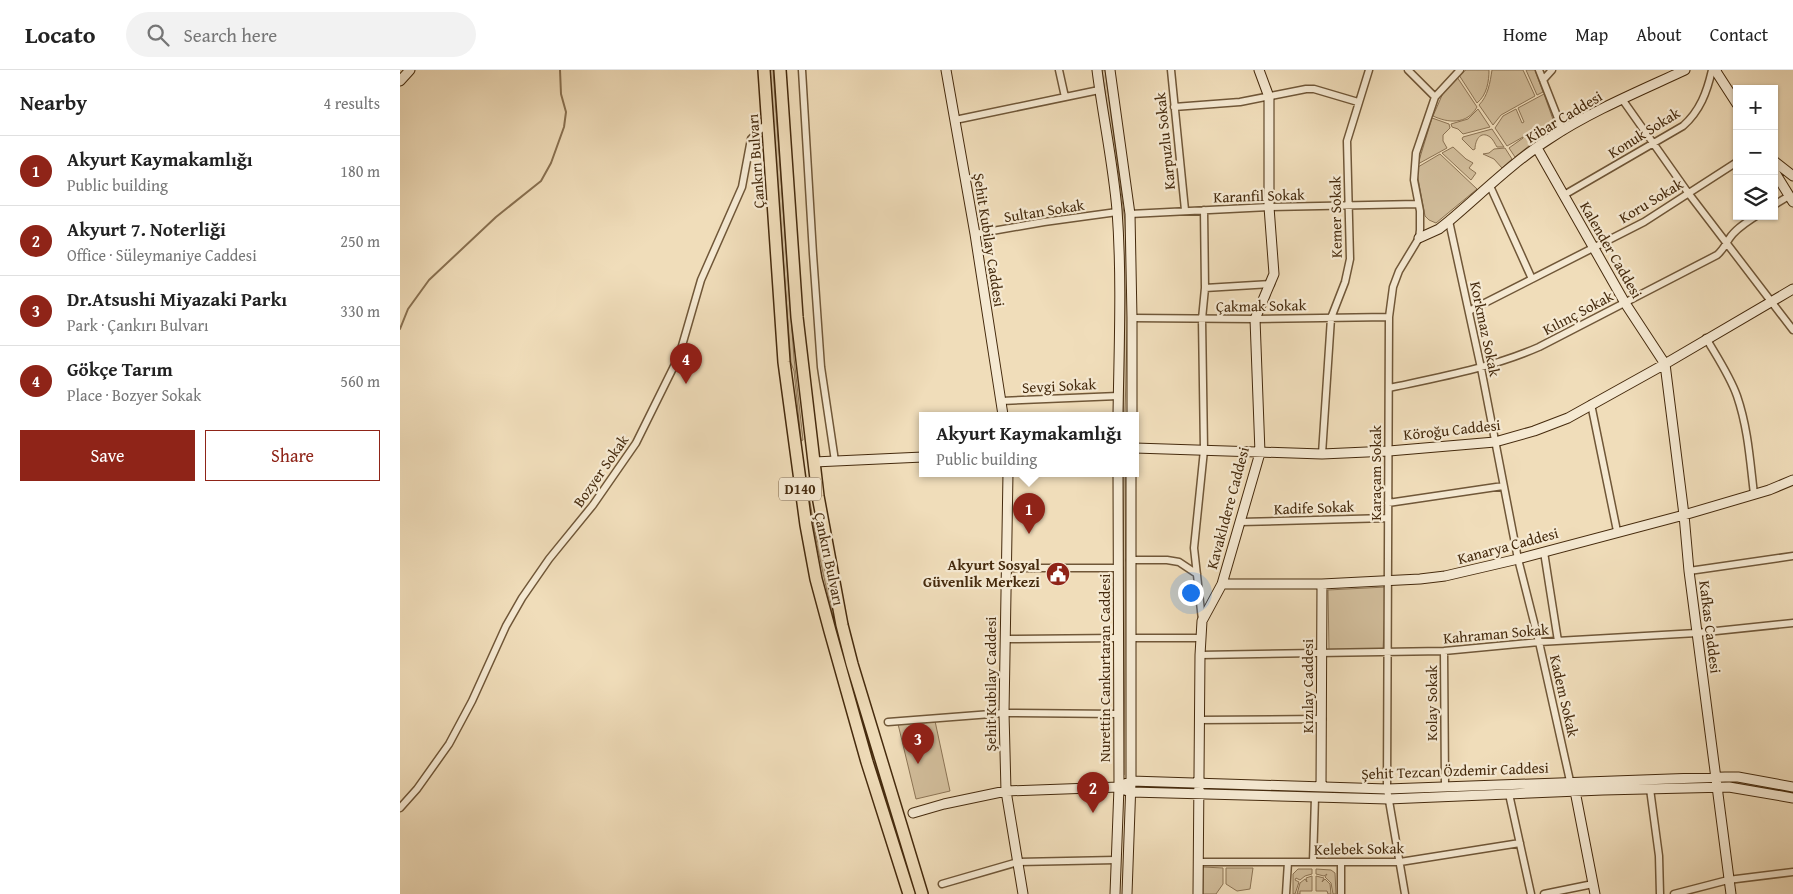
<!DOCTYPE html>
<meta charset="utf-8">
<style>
:root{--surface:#fff;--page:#f2f2f2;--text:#222;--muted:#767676;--line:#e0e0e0;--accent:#8f2418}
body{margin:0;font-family:"Gentium Book Plus",serif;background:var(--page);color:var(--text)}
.controls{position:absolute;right:15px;top:15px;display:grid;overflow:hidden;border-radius:0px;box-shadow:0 1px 4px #0004}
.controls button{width:45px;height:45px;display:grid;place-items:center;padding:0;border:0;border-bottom:1px solid var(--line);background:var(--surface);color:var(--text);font:25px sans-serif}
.you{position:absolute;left:790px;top:522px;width:18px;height:18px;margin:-12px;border:4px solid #fff;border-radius:50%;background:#1a73e8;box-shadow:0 0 0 8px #1a73e833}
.badge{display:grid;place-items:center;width:32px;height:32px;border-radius:50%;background:var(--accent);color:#fff;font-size:16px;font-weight:700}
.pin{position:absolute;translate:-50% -41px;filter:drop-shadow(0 1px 2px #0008)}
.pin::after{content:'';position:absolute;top:26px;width:18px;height:15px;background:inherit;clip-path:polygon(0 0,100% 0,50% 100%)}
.popup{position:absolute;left:519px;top:342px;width:220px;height:65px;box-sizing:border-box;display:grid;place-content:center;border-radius:0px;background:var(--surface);filter:drop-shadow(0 1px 4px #0005);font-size:16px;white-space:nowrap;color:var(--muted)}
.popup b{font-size:19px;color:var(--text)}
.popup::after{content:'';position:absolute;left:50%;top:100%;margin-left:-10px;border:10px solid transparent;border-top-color:var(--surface)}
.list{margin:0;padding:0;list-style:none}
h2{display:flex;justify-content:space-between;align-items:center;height:65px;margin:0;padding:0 20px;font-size:21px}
h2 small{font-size:16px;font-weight:400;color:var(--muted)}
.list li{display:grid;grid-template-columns:32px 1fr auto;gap:15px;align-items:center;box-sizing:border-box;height:70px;padding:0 20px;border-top:1px solid var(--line)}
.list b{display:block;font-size:19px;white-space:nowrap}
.list p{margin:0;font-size:16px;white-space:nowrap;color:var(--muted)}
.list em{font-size:16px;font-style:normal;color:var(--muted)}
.actions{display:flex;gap:10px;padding:15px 20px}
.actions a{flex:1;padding:11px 0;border:1px solid var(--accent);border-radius:0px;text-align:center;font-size:18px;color:var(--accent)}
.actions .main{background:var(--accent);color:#fff}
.icon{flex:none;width:28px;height:28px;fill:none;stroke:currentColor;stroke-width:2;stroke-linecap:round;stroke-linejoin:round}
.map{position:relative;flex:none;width:1393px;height:824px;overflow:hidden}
header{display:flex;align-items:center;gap:30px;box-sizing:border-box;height:70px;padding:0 25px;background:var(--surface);border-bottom:1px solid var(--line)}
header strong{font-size:24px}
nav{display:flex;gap:28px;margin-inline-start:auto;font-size:18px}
.search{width:350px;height:45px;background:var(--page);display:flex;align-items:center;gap:12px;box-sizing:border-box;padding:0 18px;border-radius:28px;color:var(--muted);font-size:19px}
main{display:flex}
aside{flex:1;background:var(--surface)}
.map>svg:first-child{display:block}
</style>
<header>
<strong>Locato</strong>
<div class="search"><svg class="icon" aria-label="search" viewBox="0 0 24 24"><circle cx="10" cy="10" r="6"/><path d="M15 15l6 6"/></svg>Search here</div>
<nav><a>Home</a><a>Map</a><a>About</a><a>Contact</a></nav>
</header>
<main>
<aside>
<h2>Nearby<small>4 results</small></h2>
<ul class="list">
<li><span class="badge">1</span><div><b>Akyurt Kaymakamlığı</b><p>Public building</p></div><em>180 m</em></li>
<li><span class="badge">2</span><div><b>Akyurt 7. Noterliği</b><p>Office · Süleymaniye Caddesi</p></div><em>250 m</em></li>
<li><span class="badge">3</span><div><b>Dr.Atsushi Miyazaki Parkı</b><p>Park · Çankırı Bulvarı</p></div><em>330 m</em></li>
<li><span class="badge">4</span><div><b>Gökçe Tarım</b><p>Place · Bozyer Sokak</p></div><em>560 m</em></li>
</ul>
<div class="actions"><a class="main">Save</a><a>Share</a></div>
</aside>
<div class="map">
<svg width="1393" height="824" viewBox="0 0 1393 824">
<rect width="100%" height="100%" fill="#f0ddba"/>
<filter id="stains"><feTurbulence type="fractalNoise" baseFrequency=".004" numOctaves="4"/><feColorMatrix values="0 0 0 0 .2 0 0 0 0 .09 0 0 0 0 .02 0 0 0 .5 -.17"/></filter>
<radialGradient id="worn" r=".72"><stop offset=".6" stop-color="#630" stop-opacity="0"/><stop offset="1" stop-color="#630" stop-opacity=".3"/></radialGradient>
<path fill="#d3bf9d" stroke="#8c7455" d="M369,0H373L394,288L403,370L401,371L394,301L391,293Z
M702,0H705L725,151L728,223L725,345H723L725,225L722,140Z
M1066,0H1089C1089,11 1087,25 1077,33L1059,5Z
M1092,0H1123L1135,26L1101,45L1093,55L1079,35C1088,26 1090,13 1092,0Z
M1126,0H1135L1143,22L1137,25Z
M1057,7L1077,37C1067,55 1048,53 1033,46L1043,23Z
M1144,24L1155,55L1115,87L1109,78L1123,68V67L1107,76L1095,58L1103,46L1116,39L1122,53L1124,52L1118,38Z
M1078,39L1090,57L1063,64L1058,59L1052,57L1051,54L1068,49Z
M1032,48L1049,54L1050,58L1043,65V71L1047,78L1018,94Z
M1092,59L1104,77H1097C1095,74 1093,69 1090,67C1080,60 1075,71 1075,79L1073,80L1062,69L1063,67Z
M1053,77L1066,89L1073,93L1069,98L1076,103L1071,110L1042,83Z
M1105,78L1112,89L1102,98L1094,89L1083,84L1089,83L1094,79Z
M1040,84L1077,119L1036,153L1029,150L1025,146L1017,103L1018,97Z
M724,403H726L724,705L721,704Z
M404,407H406L415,462L423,488L433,533L518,824H514C489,746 463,668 443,589C428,529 415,468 404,407Z
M986,517L983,580L929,581L928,520Z
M535,651L550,721L516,729L498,654Z
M1335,711L1393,721V723L1334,713Z
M806,718L972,723L971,725L806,720Z
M803,797L823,798V814L816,824H803Z
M826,798H853L850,819L837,821L826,814Z
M898,799H912V804L905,806L900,810L896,808L895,810L899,812L895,824H893V804Z
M916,799L931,800L935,803L936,824H933L931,813L925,807L927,804L924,806L916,804Z
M912,806V821H900V824H897L900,813L905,809L907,812L906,808Z
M916,806L924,808L922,812L925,809L930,814L931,824H928L927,821H916Z"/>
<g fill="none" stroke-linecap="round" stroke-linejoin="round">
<path stroke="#897151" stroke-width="2" d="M0,259L8,239L29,210L96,147L141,111L151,93L164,57L166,42L161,24L160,0"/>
<g stroke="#705738" stroke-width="9">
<path id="street" d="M402,0L413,184L421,297L435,391
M659,0L665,27
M771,0L785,140
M1008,0L1035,27
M1139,0L1163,61
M1143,10L1152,0
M1222,29L1289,124L1393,260
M774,37L840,32L906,19H914L958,32
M555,50L699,20
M1090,116L1132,209
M1164,125L1283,56C1300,41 1307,22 1312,0
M1374,135L1389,126
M730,144L869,137L1018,134
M1049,151L1081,298L1118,489L1139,572L1170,711
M575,164L644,152L717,142
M805,218L871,214
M1069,241L1244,152L1337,92
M732,248L855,249L989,247
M1306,268C1317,287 1330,306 1337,326C1348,358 1350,391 1354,424
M989,318C1040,307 1091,298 1139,277L1317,185C1323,180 1325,175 1329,169C1335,159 1347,152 1356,146
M601,331L718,326
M1191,334L1217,461
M922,384L931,248L945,212L950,189L947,71L969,0
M988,433L1103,416
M840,452L988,448
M1144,482L1158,571
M730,490H767L779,492L797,504
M606,498H719
M1289,501L1393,486
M802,550L794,478L804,380L802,249L805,218L804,140
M731,568H801
M605,569L719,568
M1044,581L1045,715
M800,585L1044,581L1139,572L1297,563L1393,553
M799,650L922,649
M488,652L604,643L719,644
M1250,719L1259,786L1260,824
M1109,724L1131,824
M0,738L17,719L49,674L72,631L106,556L122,528L149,489L193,435L236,373L279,286L301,210L342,117L351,69L367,53
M798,792H1000L1120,773
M913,792L915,727
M941,792V824
M542,814L618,792L716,790
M886,824L888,792
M1005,824L987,719L989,247L993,217L999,201L1019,168L1020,160V141L1014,110L1016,83L1035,27L1060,0
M1144,824L1193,814
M1274,824L1328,810L1393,802"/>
</g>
<g stroke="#452a0d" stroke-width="11">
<path id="secondary" d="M546,0L575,164L603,345
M697,0C703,47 713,93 717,140C722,208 719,277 718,345
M710,0L730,144L732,248V345
M1316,0L1317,3L1337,34
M0,11L10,0
M1137,78L1225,233L1265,294L1284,445L1289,501L1331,824
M1374,91L1393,106
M1374,101L1393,132
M1019,168L1039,159L1049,151C1081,124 1113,92 1149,69C1191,41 1240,21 1285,0
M735,378L922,384L989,381L1095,372L1134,361L1168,348L1265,294L1393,219
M414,392L523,387
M608,403L604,643L606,721L623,824
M822,514H922L1020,509L1045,506L1118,489L1284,445L1369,420L1393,410
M921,717L922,514
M719,718L731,722L988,729L1203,720L1329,717L1393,728
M1175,721L1195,824
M513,743L544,734L606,721L719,717L731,711L987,719L1325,707H1338L1393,717
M715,824L719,717L718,403
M727,824L731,711V403
M798,824L800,585L802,551L822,514L860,383L855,249L874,204L869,137V27L859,0"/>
</g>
<g stroke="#452a0d" stroke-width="14">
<path id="highway" d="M364,0L384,292L406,455L416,509L430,561L467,692L509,824
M380,0L397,247L418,426L442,555L452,594L522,824"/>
</g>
<use href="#street" stroke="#f5e9d2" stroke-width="6"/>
<use href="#secondary" stroke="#f5e9d2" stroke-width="9"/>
<use href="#highway" stroke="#f0ddba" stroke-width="11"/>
</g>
<defs>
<g id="civic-disc" transform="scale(1.25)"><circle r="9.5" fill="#8f2418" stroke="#f5e9d2"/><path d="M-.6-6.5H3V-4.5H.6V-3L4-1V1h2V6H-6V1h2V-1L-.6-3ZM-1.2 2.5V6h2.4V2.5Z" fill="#fff"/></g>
</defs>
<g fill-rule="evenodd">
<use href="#civic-disc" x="658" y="504"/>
</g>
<g text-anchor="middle" stroke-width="4.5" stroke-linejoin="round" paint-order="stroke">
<rect fill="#f5e9d2" stroke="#7a6348" stroke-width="1" x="379" y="407.5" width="42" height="23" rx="4"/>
<g font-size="14" font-weight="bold" fill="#452a0d">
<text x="400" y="424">D140</text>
</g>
<g font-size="15" fill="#452a0d" stroke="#f5e9d2">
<text transform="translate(1164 47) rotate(-31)" y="5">Kibar Caddesi</text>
<text transform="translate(1244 63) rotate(-32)" y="5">Konuk Sokak</text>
<text transform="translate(765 71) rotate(-96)" y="5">Karpuzlu Sokak</text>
<text transform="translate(356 91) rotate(-94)" y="5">Çankırı Bulvarı</text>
<text transform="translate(859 126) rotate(-2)" y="5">Karanfil Sokak</text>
<text transform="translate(1251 131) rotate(-31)" y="5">Koru Sokak</text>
<text transform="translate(644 141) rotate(-9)" y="5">Sultan Sokak</text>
<text transform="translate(936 147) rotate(-91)" y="5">Kemer Sokak</text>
<text transform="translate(589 170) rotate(81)" y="5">Şehit Kubilay Caddesi</text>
<text transform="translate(1211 180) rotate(60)" y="5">Kalender Caddesi</text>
<text transform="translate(861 236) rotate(-1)" y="5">Çakmak Sokak</text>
<text transform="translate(1178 243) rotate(-28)" y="5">Kılınç Sokak</text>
<text transform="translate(1085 259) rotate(78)" y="5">Korkmaz Sokak</text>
<text transform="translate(659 316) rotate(-3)" y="5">Sevgi Sokak</text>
<text transform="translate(1052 360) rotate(-6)" y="5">Köroğu Caddesi</text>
<text transform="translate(201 401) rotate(-55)" y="5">Bozyer Sokak</text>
<text transform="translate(976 403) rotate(-90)" y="5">Karaçam Sokak</text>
<text transform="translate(828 438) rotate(-75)" y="5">Kavaklıdere Caddesi</text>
<text transform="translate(914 438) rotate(-2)" y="5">Kadife Sokak</text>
<text transform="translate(1108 476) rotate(-15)" y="5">Kanarya Caddesi</text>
<text transform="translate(429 489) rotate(78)" y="5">Çankırı Bulvarı</text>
<text transform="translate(1310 557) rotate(83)" y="5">Kafkas Caddesi</text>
<text transform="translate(1096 564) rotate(-5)" y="5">Kahraman Sokak</text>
<text transform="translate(705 598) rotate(-90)" y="5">Nurettin Cankurtaran Caddesi</text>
<text transform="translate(591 614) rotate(-90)" y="5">Şehit Kubilay Caddesi</text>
<text transform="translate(908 616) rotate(-90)" y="5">Kızılay Caddesi</text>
<text transform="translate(1164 626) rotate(77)" y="5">Kadem Sokak</text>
<text transform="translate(1032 633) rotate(-90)" y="5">Kolay Sokak</text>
<text transform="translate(1055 701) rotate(-2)" y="5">Şehit Tezcan Özdemir Caddesi</text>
<text transform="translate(959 779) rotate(-1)" y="5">Kelebek Sokak</text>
</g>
<g font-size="15" font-weight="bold" fill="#452a0d" stroke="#f5e9d2" text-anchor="end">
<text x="640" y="500">Akyurt Sosyal<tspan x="640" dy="17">Güvenlik Merkezi</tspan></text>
</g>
</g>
<rect width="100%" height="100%" filter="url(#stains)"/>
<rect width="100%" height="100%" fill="url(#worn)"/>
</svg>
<div class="controls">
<button>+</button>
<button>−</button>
<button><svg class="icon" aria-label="layers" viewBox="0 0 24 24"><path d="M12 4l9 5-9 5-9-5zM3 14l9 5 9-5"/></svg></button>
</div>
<div class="you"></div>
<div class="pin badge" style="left:629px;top:464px">1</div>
<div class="popup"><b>Akyurt Kaymakamlığı</b>Public building</div>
<div class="pin badge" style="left:693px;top:743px">2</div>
<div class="pin badge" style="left:518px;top:694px">3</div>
<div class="pin badge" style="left:286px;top:314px">4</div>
</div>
</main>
